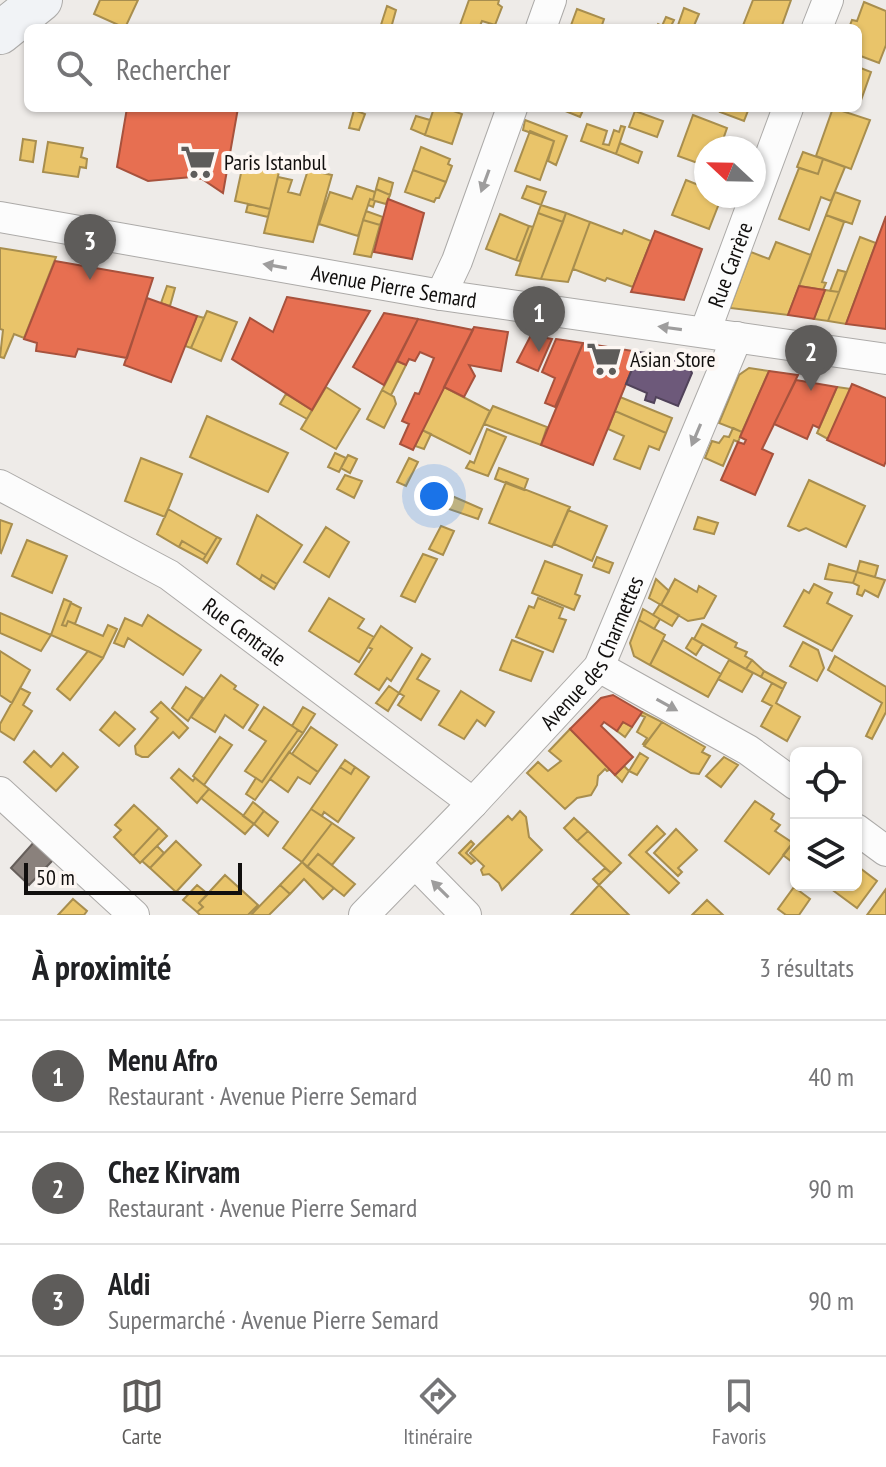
<!DOCTYPE html>
<html lang="fr">
<meta charset="utf-8">
<style>
:root{--surface:#fff;--page:#f6f6f6;--text:#202124;--muted:#757577;--line:#e0e0e0;--accent:#5e5c5a}
body{margin:0;font-family:"PT Sans Narrow",sans-serif;background:var(--page);color:var(--text)}
.controls{position:absolute;right:24px;bottom:24px;display:grid;overflow:hidden;border-radius:12px;box-shadow:0 2px 6px #0004}
.controls button{width:72px;height:72px;display:grid;place-items:center;padding:0;border:0;border-bottom:2px solid var(--line);background:var(--surface);color:var(--text);font:40px sans-serif}
.compass{position:absolute;left:694px;top:136px;width:72px;height:72px;border-radius:50%;background:var(--surface);box-shadow:0 2px 6px #0004;rotate:292deg}
.scale{position:absolute;left:24px;bottom:20px;width:218px;box-sizing:border-box;padding-left:8px;border:4px solid #110f0e;border-top:0;font-size:22px;line-height:28px;white-space:nowrap;color:#110f0e;-webkit-text-stroke:6px #fdf7f3;paint-order:stroke}
.you{position:absolute;left:434px;top:496px;width:28px;height:28px;margin:-20px;border:6px solid #fff;border-radius:50%;background:#1a73e8;box-shadow:0 0 0 12px #1a73e833}
.badge{display:grid;place-items:center;width:52px;height:52px;border-radius:50%;background:var(--accent);color:#fff;font-size:26px;font-weight:700}
.pin{position:absolute;translate:-50% -66px;filter:drop-shadow(0 2px 4px #0008)}
.pin::after{content:'';position:absolute;top:42px;width:28px;height:24px;background:inherit;clip-path:polygon(0 0,100% 0,50% 100%)}
.list{margin:0;padding:0;list-style:none}
h2{display:flex;justify-content:space-between;align-items:center;height:104px;margin:0;padding:0 32px;font-size:34px}
h2 small{font-size:26px;font-weight:400;color:var(--muted)}
.list li{display:grid;grid-template-columns:52px 1fr auto;gap:24px;align-items:center;box-sizing:border-box;height:112px;padding:0 32px;border-top:2px solid var(--line)}
.list b{display:block;font-size:30px;white-space:nowrap}
.list p{margin:0;font-size:26px;white-space:nowrap;color:var(--muted)}
.list em{font-size:26px;font-style:normal;color:var(--muted)}
.icon{flex:none;width:44px;height:44px;fill:none;stroke:currentColor;stroke-width:2;stroke-linecap:round;stroke-linejoin:round}
.map{position:relative;flex:none;width:886px;height:915px;overflow:hidden}
.search{position:absolute;background:var(--surface);box-shadow:0 2px 6px #0004;left:24px;right:24px;top:24px;height:88px;display:flex;align-items:center;gap:20px;box-sizing:border-box;padding:0 28px;border-radius:12px;color:var(--muted);font-size:30px}
.sheet{height:440px;background:var(--surface)}
nav{display:flex;justify-content:space-around;align-items:center;box-sizing:border-box;height:112px;border-top:2px solid var(--line);background:var(--surface);font-size:22px;color:var(--muted)}
nav a{display:grid;justify-items:center;gap:4px}
nav .on{color:var(--accent)}
.map>svg:first-child{display:block}
</style>
<div class="map">
<svg width="886" height="915" viewBox="0 0 886 915">
<rect width="100%" height="100%" fill="#eeebe8"/>
<path fill="#e9c46a" stroke="#a88e4e" stroke-width="2" d="M100,0H138L125,28L94,14Z
M469,0H499L498,4L502,7L495,25L482,21L479,28H459Z
M753,0H791L781,28H742Z
M864,2L886,11V45L879,63L858,55V28H849L852,20L857,21Z
M387,6L396,10L391,28H380Z
M684,8L699,14L693,28H677Z
M577,9L604,19L601,28H570Z
M666,17L674,20L670,28H656L658,24L662,26Z
M858,67L871,72L860,103L858,102Z
M434,108H445L462,114L452,144L425,135Z
M558,108H584L580,117Z
M722,108H749L744,121L720,112Z
M833,108L870,120L851,169L816,156Z
M354,110L365,114L359,130L349,128Z
M635,111L663,121L657,137L629,127Z
M693,115L727,128L720,148H706V166L678,156Z
M416,116L430,120L425,135L411,129Z
M525,120L567,136L556,165L548,161L554,141L523,130Z
M587,124L607,131L603,144L609,145L614,130L619,132L621,126L625,127L616,154L581,141Z
M530,131L554,141L540,180L515,171Z
M23,139L36,141L33,162L20,160Z
M48,142L83,148L81,157L87,159L86,168L80,167L78,177L43,172Z
M620,143L642,152L638,163L616,154Z
M421,147L450,159L448,164L452,166L446,182L413,170Z
M803,152L823,159L818,174L797,167Z
M823,159L845,167L831,201L821,197L809,230L779,219L799,168L818,174Z
M243,164L279,172L270,209L235,201Z
M308,170L332,175L313,242L264,233L278,177L292,180L288,192L300,195Z
M413,170L446,182L439,198H436L434,202L405,192Z
M379,178L393,183L390,195L376,189Z
M686,180L706,188V196H722L709,229L672,215Z
M357,186L375,192L373,200L370,199L358,236L319,224L330,192L352,199Z
M527,186L546,192L541,205L522,198Z
M376,189L390,195L386,204L375,201L373,207L368,205L370,199L373,200Z
M835,192L860,201L852,224L826,215Z
M248,204L270,209L268,217L246,212Z
M541,205L566,213L563,222L538,213Z
M366,211L383,217L380,225L363,220Z
M538,213L563,222L541,279L516,275Z
M566,213L590,222L568,282L541,279Z
M500,214L529,226L516,260L486,249Z
M826,215L844,222L822,282L826,283L823,290L799,286Z
M363,220L380,225L371,257L354,254Z
M590,222L622,234L624,230L651,241L633,287L607,278L605,281L573,269Z
M529,226L533,227L520,261L516,260Z
M860,237L876,243L846,324L828,321Z
M776,242L811,255L788,315L730,308L751,252L769,259Z
M0,248L56,257L24,338L14,334L4,358L0,357L3,330L0,329Z
M838,270L846,272L839,292L830,291Z
M167,286L175,288L170,306L161,303Z
M825,290L839,292L828,321L814,319Z
M207,311L237,322L221,361L191,348Z
M197,316L204,318L191,348L185,346Z
M397,361L406,365L391,395L382,390Z
M749,368L769,371L742,432L719,423L739,375Z
M326,387L360,409L336,449L301,429Z
M444,387L490,411L470,454L422,430Z
M837,387L851,389L828,439L817,433Z
M382,390L394,397L396,404L384,428L367,419Z
M286,394L312,410L307,419L280,404Z
M620,397L672,418L666,433L615,411Z
M493,406L547,427L541,445L484,424Z
M615,411L666,433L659,450L649,446L640,469L614,459L624,436L608,429Z
M207,416L288,453L268,492L190,457Z
M733,428L742,432L738,442L734,440L723,466L705,458L712,441L719,443L724,436L729,437Z
M487,429L506,437L488,476L466,468L470,461L474,463Z
M422,430L431,434L424,449L415,446Z
M335,453L346,458L339,472L328,467Z
M348,455L357,459L350,473L341,468Z
M141,458L182,474L165,517L125,501Z
M409,458L418,462L406,486L397,482Z
M499,468L528,479L524,490L495,479Z
M345,475L362,481L354,498L337,489Z
M809,480L865,506L846,547L806,528L799,531L788,526Z
M506,482L570,507L552,547L489,523Z
M452,496L482,509L478,519L446,508Z
M168,509L217,537L206,555L182,541L179,547L157,534Z
M568,510L607,526L592,561L554,544Z
M257,515L302,545L277,584L262,575L260,580L237,564Z
M698,517L718,523L714,534L694,529Z
M0,520L12,524L1,553L0,552Z
M441,526L454,531L443,555L429,549Z
M326,527L349,542L329,577L304,562Z
M217,537L221,539L207,563L203,560Z
M27,540L67,556L52,593L12,576Z
M182,541L206,555L203,560L179,547Z
M423,554L437,559L415,602L401,596Z
M597,557L613,563L609,573L593,567Z
M545,561L582,575L575,594L580,596L574,610L532,593Z
M860,561L878,566L875,577L857,572Z
M829,564L857,572L853,583L825,579Z
M857,572L885,580L878,597L865,590L862,596L857,594L859,586L853,583Z
M262,575L277,584L274,589L260,580Z
M656,579L669,591L661,605L649,598Z
M675,579L697,592L699,586L716,596L704,618L688,621L661,605Z
M814,584L832,593L827,603L852,616L832,651L784,626L804,590L809,593Z
M329,598L364,619L358,628L374,637L359,662L309,631Z
M538,598L563,608L559,618L566,620L553,652L516,637L529,606L534,608Z
M64,599L71,602L62,625L66,626L68,621L103,636L108,625L117,629L103,658L51,635Z
M71,603L81,608L75,624L68,621L66,626L62,625Z
M660,604L679,615L672,626L653,615Z
M643,609L660,619L654,629L639,620Z
M0,613L51,635L41,651L0,633Z
M148,615L201,650L183,675L128,638L124,647L114,643L125,618L142,626Z
M639,620L665,635L650,665L634,656L630,643Z
M702,624L737,643L735,647L747,652L745,656L752,660L746,669L694,639Z
M381,626L412,648L391,681L387,678L379,690L355,674L372,649L368,647Z
M692,638L703,644L696,655L686,648Z
M512,640L543,652L531,681L500,670Z
M663,640L721,674L708,697L650,665Z
M803,642L818,650L824,668L817,681L790,666Z
M0,651L30,670L12,703L0,695Z
M88,651L103,658L70,700L57,689Z
M422,654L430,659L417,679L439,691L421,720L398,705L404,696L399,693Z
M835,656L886,687V712L872,739L866,736L882,703L828,670Z
M729,660L753,673L742,692L718,679Z
M752,660L764,671L761,677L746,669Z
M764,671L786,683L783,689L761,677Z
M221,675L236,686L234,689L258,705L243,728L225,715L215,732L191,717Z
M772,683L783,689L776,703L800,717L787,741L761,726L772,706L762,701Z
M389,686L399,693L388,711L376,703Z
M186,687L203,698L188,721L172,708Z
M20,688L30,693L23,705L32,711L14,740L0,731V724Z
M461,691L494,712L485,726L477,720L464,739L439,725Z
M161,702L188,728L179,738L173,732L148,757H142L136,754L135,746L158,718L151,712Z
M264,707L298,730L262,782L245,771L266,741L249,730Z
M303,707L315,714L303,733L292,726Z
M115,712L135,729L119,746L100,730Z
M642,712L662,722L645,745L643,744L647,738L637,732L645,717L640,715Z
M623,722L632,727L625,737L617,731Z
M662,722L705,747L702,752L710,756L699,774L691,773L644,746Z
M311,727L337,745L318,772L292,754Z
M570,729L611,769L607,771L605,769L598,776L597,785L591,795L577,798L565,809L527,773L538,762L548,771L561,761L549,751Z
M298,730L303,733L255,800L246,794L256,778L262,782Z
M220,737L232,745L204,785L193,776Z
M34,751L51,767L63,753L78,767L56,791L24,762Z
M289,752L318,772L310,784L298,777L288,792L270,779Z
M640,753L648,758L637,775L629,771Z
M724,757L738,765L721,787L706,776Z
M345,760L355,767L351,774L340,767Z
M624,766L629,771L622,782L615,775Z
M340,767L351,774L355,767L369,777L338,822L324,812L322,816L311,809Z
M179,769L193,781L195,778L209,789L197,803L171,778Z
M209,789L254,824L245,834L201,798Z
M755,801L774,814L771,819L780,825L775,831L793,843L769,874L725,841Z
M253,802L264,811L254,824L243,816Z
M134,805L159,828L133,856L114,837L121,830L115,825Z
M311,809L332,823L302,862L283,848Z
M264,811L278,822L268,836L254,824Z
M520,811L526,817L529,837L542,850L502,890L499,883L489,874L483,875L481,870L484,866L470,853L508,816L512,820Z
M574,818L588,831L577,841L564,828Z
M332,823L354,838L332,865L318,854L307,867L302,862Z
M657,826L665,834L646,852L679,883L669,893L629,855Z
M159,828L167,836L140,863L133,856Z
M676,829L697,850L678,868L682,872L678,876L654,853Z
M588,831L621,863L611,873L577,841Z
M176,841L201,865L176,892L150,868Z
M471,841L474,844L466,853L475,861L471,864L459,853Z
M157,846L164,853L150,868L142,861Z
M790,846L796,850V865L783,855Z
M318,854L355,884L344,896L307,867Z
M302,862L334,888L323,899L304,879L290,894L280,885Z
M856,865L877,881L857,908L827,886L856,885Z
M605,868L611,873L599,885L593,879Z
M225,875L258,905L248,915H200L197,912L203,907L199,903Z
M197,885L208,894L199,903L203,907L197,912L183,900Z
M280,885L290,894L269,915H251Z
M599,885L629,915H571Z
M794,887L810,899L799,915H786L778,909Z
M886,889V915H867Z
M73,899L87,911L84,915H58Z
M707,900L723,915H692Z"/>
<path fill="#e76f51" stroke="#a7523d" stroke-width="2" d="M127,108H238L223,193L202,179L192,177L148,181L117,167Z
M388,199L424,213L412,259L374,252Z
M886,216V329L846,324L862,281Z
M655,231L702,249L684,300L631,292Z
M55,261L153,278L127,358L78,349L75,357L36,351L37,343L24,339Z
M799,286L825,290L814,319L788,315Z
M287,297L370,311L312,410L232,359L250,318L273,332Z
M147,298L197,316L171,382L124,365Z
M384,313L418,319L384,385L353,367Z
M418,319L473,330L413,450L400,444L409,424L402,421L415,393L419,394L434,358L420,352L415,361L409,359L406,365L397,361Z
M474,327L508,332L501,371L469,365L475,376L464,397L444,387Z
M531,335L552,339L538,371L517,362Z
M556,339L583,343L555,407L545,403L555,378L542,372Z
M583,343L639,352L593,465L541,445Z
M769,371L798,375L762,449L773,454L755,495L721,480L738,442L744,444L746,440L740,437Z
M796,380L837,387L819,428L813,425L807,439L774,424Z
M852,384L886,398V461L884,466L827,440Z
M613,695L642,712L632,727L623,722L617,731L604,722L601,726L633,757L615,775L570,729L601,698Z"/>
<path fill="#6d597a" stroke="#51435a" stroke-width="2" d="M639,352L685,359L692,373L678,406L656,397L654,403L645,400L647,393L626,384Z"/>
<path fill="#8a817c" stroke="#665f5b" stroke-width="2" d="M35,841L54,859L29,885L11,868Z"/>
<g fill="none" stroke-linecap="round" stroke-linejoin="round">
<g stroke="#acaaa8" stroke-width="32">
<g id="minor">
<path d="M541,28L551,0"/>
<path d="M817,28L828,0"/>
<path id="s1" d="M0,217L441,295L886,359"/>
<path d="M441,295L457,261L512,108"/>
<path id="s2" d="M705,332L788,108"/>
<path id="s3" d="M0,485L169,575L473,803"/>
<path d="M599,667L748,750L796,785"/>
<path d="M0,792L134,915"/>
<path d="M856,829L886,851"/>
<path d="M415,863L466,915"/>
<path id="s4" d="M364,915L473,803L599,667L737,337"/>
</g>
</g>
<g stroke="#acaaa8" stroke-width="44">
<path id="secondary" d="M0,33L41,0"/>
</g>
<use href="#minor" stroke="#fcfcfc" stroke-width="30"/>
<use href="#secondary" stroke="#f1f3f6" stroke-width="42"/>
</g>
<defs><path id="oneway-solid" d="M-6-.8H1V-3.2L6.5 0L1 3.2V.8H-6Z" transform="scale(2)"/></defs>
<g fill="#9e9d9d">
<use href="#oneway-solid" transform="translate(485 181) rotate(110)"/>
<use href="#oneway-solid" transform="translate(275 266) rotate(-170)"/>
<use href="#oneway-solid" transform="translate(670 328) rotate(-172)"/>
<use href="#oneway-solid" transform="translate(696 435) rotate(113)"/>
<use href="#oneway-solid" transform="translate(667 705) rotate(29)"/>
<use href="#oneway-solid" transform="translate(440 889) rotate(-135)"/>
</g>
<defs>
<g id="supermarket-bare" transform="scale(2.76)"><path d="M-6-5.5h2.5l.6 2H6L4.5 2H-2.5L-4.4-4H-6ZM-1.5 3.2a1.3 1.3 0 1 0 .1 0ZM3 3.2a1.3 1.3 0 1 0 .1 0Z" fill="#5e5c5a" stroke="#fdf7f3" stroke-width="2.5" paint-order="stroke"/></g>
</defs>
<g fill-rule="evenodd">
<use href="#supermarket-bare" x="198" y="162"/>
<use href="#supermarket-bare" x="604" y="359"/>
</g>
<g text-anchor="middle" stroke-width="8" stroke-linejoin="round" paint-order="stroke">
<g font-size="22" fill="#110f0e" stroke="#fdf7f3" text-anchor="start">
<text x="224" y="170">Paris Istanbul</text>
<text x="630" y="367">Asian Store</text>
</g>
<g font-size="22" fill="#110f0e" stroke="#fdf7f3">
<text dy="8" stroke="none"><textPath href="#s2" startOffset="72">Rue Carrère</textPath></text>
<text dy="8" stroke="none"><textPath href="#s1" startOffset="400">Avenue Pierre Semard</textPath></text>
<text dy="8" stroke="none"><textPath href="#s3" startOffset="286">Rue Centrale</textPath></text>
<text dy="8" stroke="none"><textPath href="#s4" startOffset="350">Avenue des Charmettes</textPath></text>
</g>
</g>
</svg>
<div class="controls">
<button><svg class="icon" aria-label="locate" viewBox="0 0 24 24"><circle cx="12" cy="12" r="6"/><path d="M12 2v4M12 18v4M2 12h4M18 12h4"/></svg></button>
<button><svg class="icon" aria-label="layers" viewBox="0 0 24 24"><path d="M12 4l9 5-9 5-9-5zM3 14l9 5 9-5"/></svg></button>
</div>
<svg class="compass" viewBox="-18 -18 36 36"><path d="M0-13l5 13h-10z" fill="#e53935"/><path d="M0 13l5-13h-10z" fill="#757577"/></svg>
<div class="scale">50 m</div>
<div class="you"></div>
<div class="pin badge" style="left:539px;top:352px">1</div>
<div class="pin badge" style="left:811px;top:391px">2</div>
<div class="pin badge" style="left:90px;top:280px">3</div>
<div class="search"><svg class="icon" aria-label="search" viewBox="0 0 24 24"><circle cx="10" cy="10" r="6"/><path d="M15 15l6 6"/></svg>Rechercher</div>
</div>
<section class="sheet">
<h2>À proximité<small>3 résultats</small></h2>
<ul class="list">
<li><span class="badge">1</span><div><b>Menu Afro</b><p>Restaurant · Avenue Pierre Semard</p></div><em>40 m</em></li>
<li><span class="badge">2</span><div><b>Chez Kirvam</b><p>Restaurant · Avenue Pierre Semard</p></div><em>90 m</em></li>
<li><span class="badge">3</span><div><b>Aldi</b><p>Supermarché · Avenue Pierre Semard</p></div><em>90 m</em></li>
</ul>
</section>
<nav>
<a class="on"><svg class="icon" aria-label="map" viewBox="0 0 24 24"><path d="M3 6l6-2 6 2 6-2v14l-6 2-6-2-6 2zM9 4v14M15 6v14"/></svg>Carte</a>
<a><svg class="icon" aria-label="directions" viewBox="0 0 24 24"><path d="M12 3l9 9-9 9-9-9zM9 14v-3h6M13 9l2 2-2 2"/></svg>Itinéraire</a>
<a><svg class="icon" aria-label="saved" viewBox="0 0 24 24"><path d="M7 4h10v16l-5-4-5 4z"/></svg>Favoris</a>
</nav>
